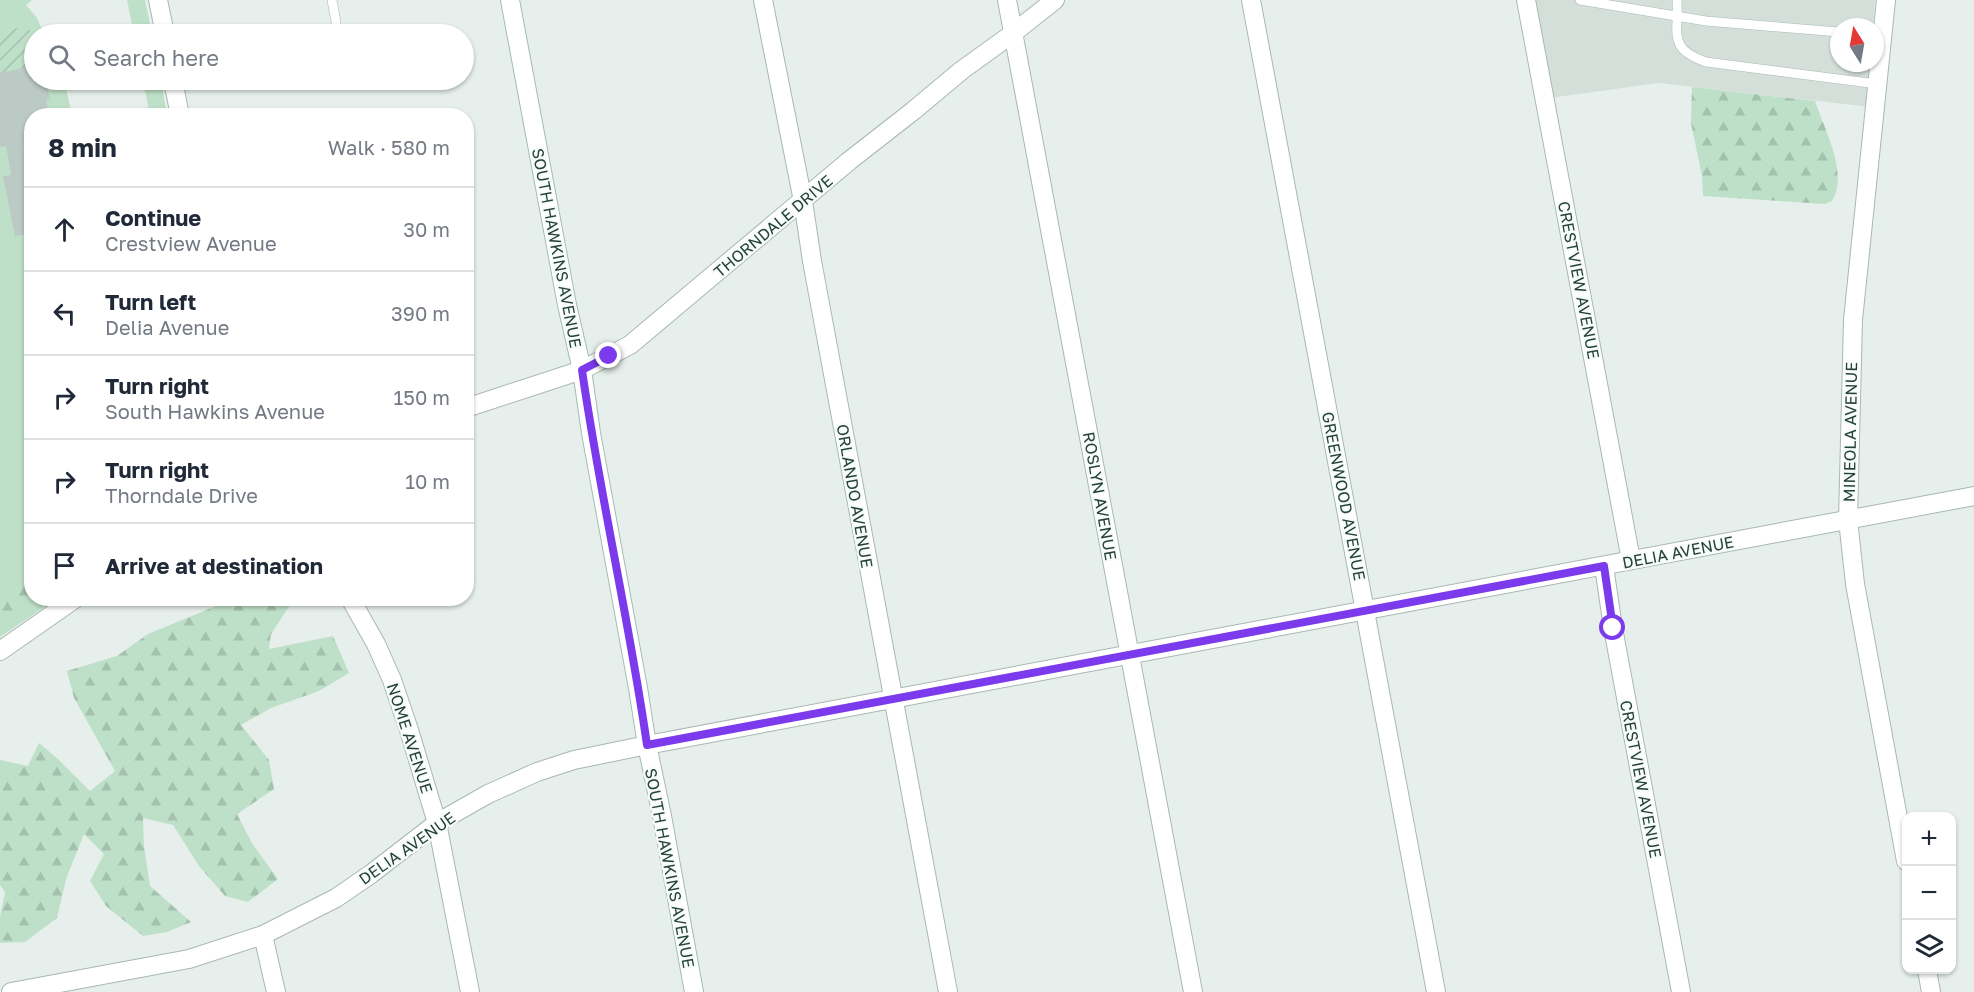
<!DOCTYPE html>
<meta charset="utf-8">
<style>
:root{--surface:#fff;--page:#f6f6f7;--text:#1f2937;--muted:#747a83;--line:#e0e1e3}
body{margin:0;font-family:"Golos Text",sans-serif;background:var(--page);color:var(--text)}
.controls{position:absolute;right:18px;bottom:18px;display:grid;overflow:hidden;border-radius:12px;box-shadow:0 2px 4px #0004}
.controls button{width:54px;height:54px;display:grid;place-items:center;padding:0;border:0;border-bottom:2px solid var(--line);background:var(--surface);color:var(--text);font:30px sans-serif}
.compass{position:absolute;left:1830px;top:18px;width:54px;height:54px;border-radius:50%;background:var(--surface);box-shadow:0 2px 4px #0004;rotate:349deg}
.stop{position:absolute;width:18px;height:18px;margin:-14px;border:4px solid #7c3aed;border-radius:50%;background:#fff}
.stop.end{background:#7c3aed;border-color:#fff;box-shadow:0 2px 6px #0008}
.list{margin:0;padding:0;list-style:none}
h2{display:flex;justify-content:space-between;align-items:center;height:78px;margin:0;padding:0 24px;font-size:26px}
h2 small{font-size:20px;font-weight:400;color:var(--muted)}
.list li{display:grid;grid-template-columns:39px 1fr auto;gap:18px;align-items:center;box-sizing:border-box;height:84px;padding:0 24px;border-top:2px solid var(--line)}
.list b{display:block;font-size:22px;white-space:nowrap}
.list p{margin:0;font-size:20px;white-space:nowrap;color:var(--muted)}
.list em{font-size:20px;font-style:normal;color:var(--muted)}
.icon{flex:none;width:33px;height:33px;fill:none;stroke:currentColor;stroke-width:2;stroke-linecap:round;stroke-linejoin:round}
.map{position:relative;flex:none;width:1974px;height:992px;overflow:hidden}
.search{position:absolute;background:var(--surface);box-shadow:0 2px 4px #0004;left:24px;top:24px;width:450px;height:66px;display:flex;align-items:center;gap:15px;box-sizing:border-box;padding:0 21px;border-radius:33px;color:var(--muted);font-size:22px}
.panel{position:absolute;background:var(--surface);box-shadow:0 2px 4px #0004;left:24px;top:108px;width:450px;height:498px;border-radius:24px}
.map>svg:first-child{display:block}
</style>
<div class="map">
<svg width="1974" height="992" viewBox="0 0 1974 992">
<defs>
<pattern id="forest-firs" width="22" height="20" patternUnits="userSpaceOnUse" patternTransform="scale(1.5)"><rect width="22" height="20" fill="#bfe0c8"/><path d="M5 1l3.5 6h-7zM16 11l3.5 6h-7z" fill="#a4c1ad"/></pattern>
<pattern id="garden-furrows" width="10" height="10" patternUnits="userSpaceOnUse" patternTransform="scale(1.5)"><rect width="10" height="10" fill="#bfe0c8"/><path d="M-1 1l2-2M0 10L10 0M9 11l2-2" fill="none" stroke="#a4c1ad"/></pattern>
</defs>
<rect width="100%" height="100%" fill="#e6efeb"/>
<path fill="#d4dfda" d="M1534,0H1875L1873,27H1839V63H1872L1871,107L1658,83L1550,98Z"/>
<path fill="#bfe0c8" d="M0,0H32L26,5L37,18L44,34H34V80H64L72,115L32,116V598L56,599L0,637Z
M127,0H145L152,34H134Z
M143,80H161L167,115H150Z"/>
<path fill="url(#forest-firs)" d="M1692,87L1815,101C1824,129 1849,173 1832,201L1825,204L1703,196L1702,176L1691,123Z
M31,573L32,598L47,599L0,631V601Z
M228,598L294,599L271,634L269,649L333,636L349,673L319,691L271,708L241,725L269,760L274,789L237,814L253,845L278,879L248,902L225,896L199,866L173,825L143,818L144,846L150,886L191,922L167,932L143,936L106,906L90,881L104,854L84,834L66,879L57,918L25,942L0,943V917L5,892L0,885V760L28,766L39,743L58,759L90,791L115,771L74,698L67,671L117,656L148,634L221,604Z"/>
<path fill="url(#garden-furrows)" d="M27,25L34,41V66L0,73V42L14,29Z"/>
<path fill="#bbcac4" d="M34,66V80H46L50,99L46,100L49,116H32V140L27,142L28,147L23,148L32,187V233L15,236L3,176L11,175L6,146L0,147V73Z"/>
<g fill="none" stroke-linecap="round" stroke-linejoin="round">
<g stroke="#a8b8b2" stroke-width="10">
<path id="service" d="M332,0L336,22
M1580,0L1706,21L1839,32
M1677,0C1679,34 1667,48 1706,62L1877,84"/>
</g>
<g stroke="#a8b8b2" stroke-width="20">
<path id="minor" d="M158,0L165,34
M763,0L803,201L812,261L948,992
M1007,0L1193,992
M1251,0L1436,992
M1526,0L1631,560
M1886,0L1853,320L1848,520L1855,584L1906,861
M173,80L180,116
M466,408L582,370L630,345L849,161L913,111L962,70L1012,34L1055,0
M1604,566L1613,628L1681,992
M350,598L376,644L392,680L409,730L437,823L470,992
M0,651L76,598
M263,935L276,992
M1927,970L1931,992
M11,992L189,959L263,935L336,898L371,874L437,823L488,794L537,772L574,760L647,745"/>
</g>
<g stroke="#a8b8b2" stroke-width="20">
<path id="tertiary" d="M647,745L1974,496"/>
</g>
<g stroke="#a4bbb3" stroke-width="20">
<path id="secondary" d="M510,0L567,305L582,370L591,433L638,688L647,745L662,816L694,992"/>
</g>
<use href="#service" stroke="#fff" stroke-width="9"/>
<use href="#minor" stroke="#fff" stroke-width="18"/>
<use href="#tertiary" stroke="#fff" stroke-width="18"/>
<use href="#secondary" stroke="#fff" stroke-width="18"/>
</g>
<g fill="none" stroke-linecap="round" stroke-linejoin="round">
<path stroke="#7c3aed" stroke-width="8" d="M609,356L582,370C600,496 629,619 647,745L1604,566L1613,628"/>
</g>
<g text-anchor="middle" stroke-width="4.5" stroke-linejoin="round" paint-order="stroke">
<g font-size="16" fill="#24423a" stroke="#f7fbf9">
<text transform="translate(773 226) rotate(-40)" y="6">THORNDALE DRIVE</text>
<text transform="translate(557 248) rotate(79)" y="6">SOUTH HAWKINS AVENUE</text>
<text transform="translate(1579 280) rotate(79)" y="6">CRESTVIEW AVENUE</text>
<text transform="translate(1850 432) rotate(-89)" y="6">MINEOLA AVENUE</text>
<text transform="translate(855 496) rotate(80)" y="6">ORLANDO AVENUE</text>
<text transform="translate(1100 496) rotate(80)" y="6">ROSLYN AVENUE</text>
<text transform="translate(1344 496) rotate(79)" y="6">GREENWOOD AVENUE</text>
<text transform="translate(1678 552) rotate(-11)" y="6">DELIA AVENUE</text>
<text transform="translate(410 738) rotate(72)" y="6">NOME AVENUE</text>
<text transform="translate(1641 779) rotate(79)" y="6">CRESTVIEW AVENUE</text>
<text transform="translate(407 848) rotate(-35)" y="6">DELIA AVENUE</text>
<text transform="translate(670 868) rotate(79)" y="6">SOUTH HAWKINS AVENUE</text>
</g>
</g>
</svg>
<div class="controls">
<button>+</button>
<button>−</button>
<button><svg class="icon" aria-label="layers" viewBox="0 0 24 24"><path d="M12 4l9 5-9 5-9-5zM3 14l9 5 9-5"/></svg></button>
</div>
<svg class="compass" viewBox="-18 -18 36 36"><path d="M0-13l5 13h-10z" fill="#e53935"/><path d="M0 13l5-13h-10z" fill="#747a83"/></svg>
<div class="stop" style="left:1613px;top:628px"></div>
<div class="stop end" style="left:609px;top:356px"></div>
<div class="search"><svg class="icon" aria-label="search" viewBox="0 0 24 24"><circle cx="10" cy="10" r="6"/><path d="M15 15l6 6"/></svg>Search here</div>
<section class="panel">
<h2>8 min<small>Walk · 580 m</small></h2>
<ul class="list">
<li><svg class="icon" aria-label="ahead" viewBox="0 0 24 24"><path d="M12 20V5M6 11l6-6 6 6"/></svg><div><b>Continue</b><p>Crestview Avenue</p></div><em>30 m</em></li>
<li><svg class="icon" aria-label="left" viewBox="0 0 24 24"><path d="M17 20v-9H6M10 6l-5 5 5 5"/></svg><div><b>Turn left</b><p>Delia Avenue</p></div><em>390 m</em></li>
<li><svg class="icon" aria-label="right" viewBox="0 0 24 24"><path d="M7 20v-9h11M14 6l5 5-5 5"/></svg><div><b>Turn right</b><p>South Hawkins Avenue</p></div><em>150 m</em></li>
<li><svg class="icon" aria-label="right" viewBox="0 0 24 24"><path d="M7 20v-9h11M14 6l5 5-5 5"/></svg><div><b>Turn right</b><p>Thorndale Drive</p></div><em>10 m</em></li>
<li><svg class="icon" aria-label="arrive" viewBox="0 0 24 24"><path d="M6 21V4h12l-3 4 3 4H6"/></svg><div><b>Arrive at destination</b></div></li>
</ul>
</section>
</div>
